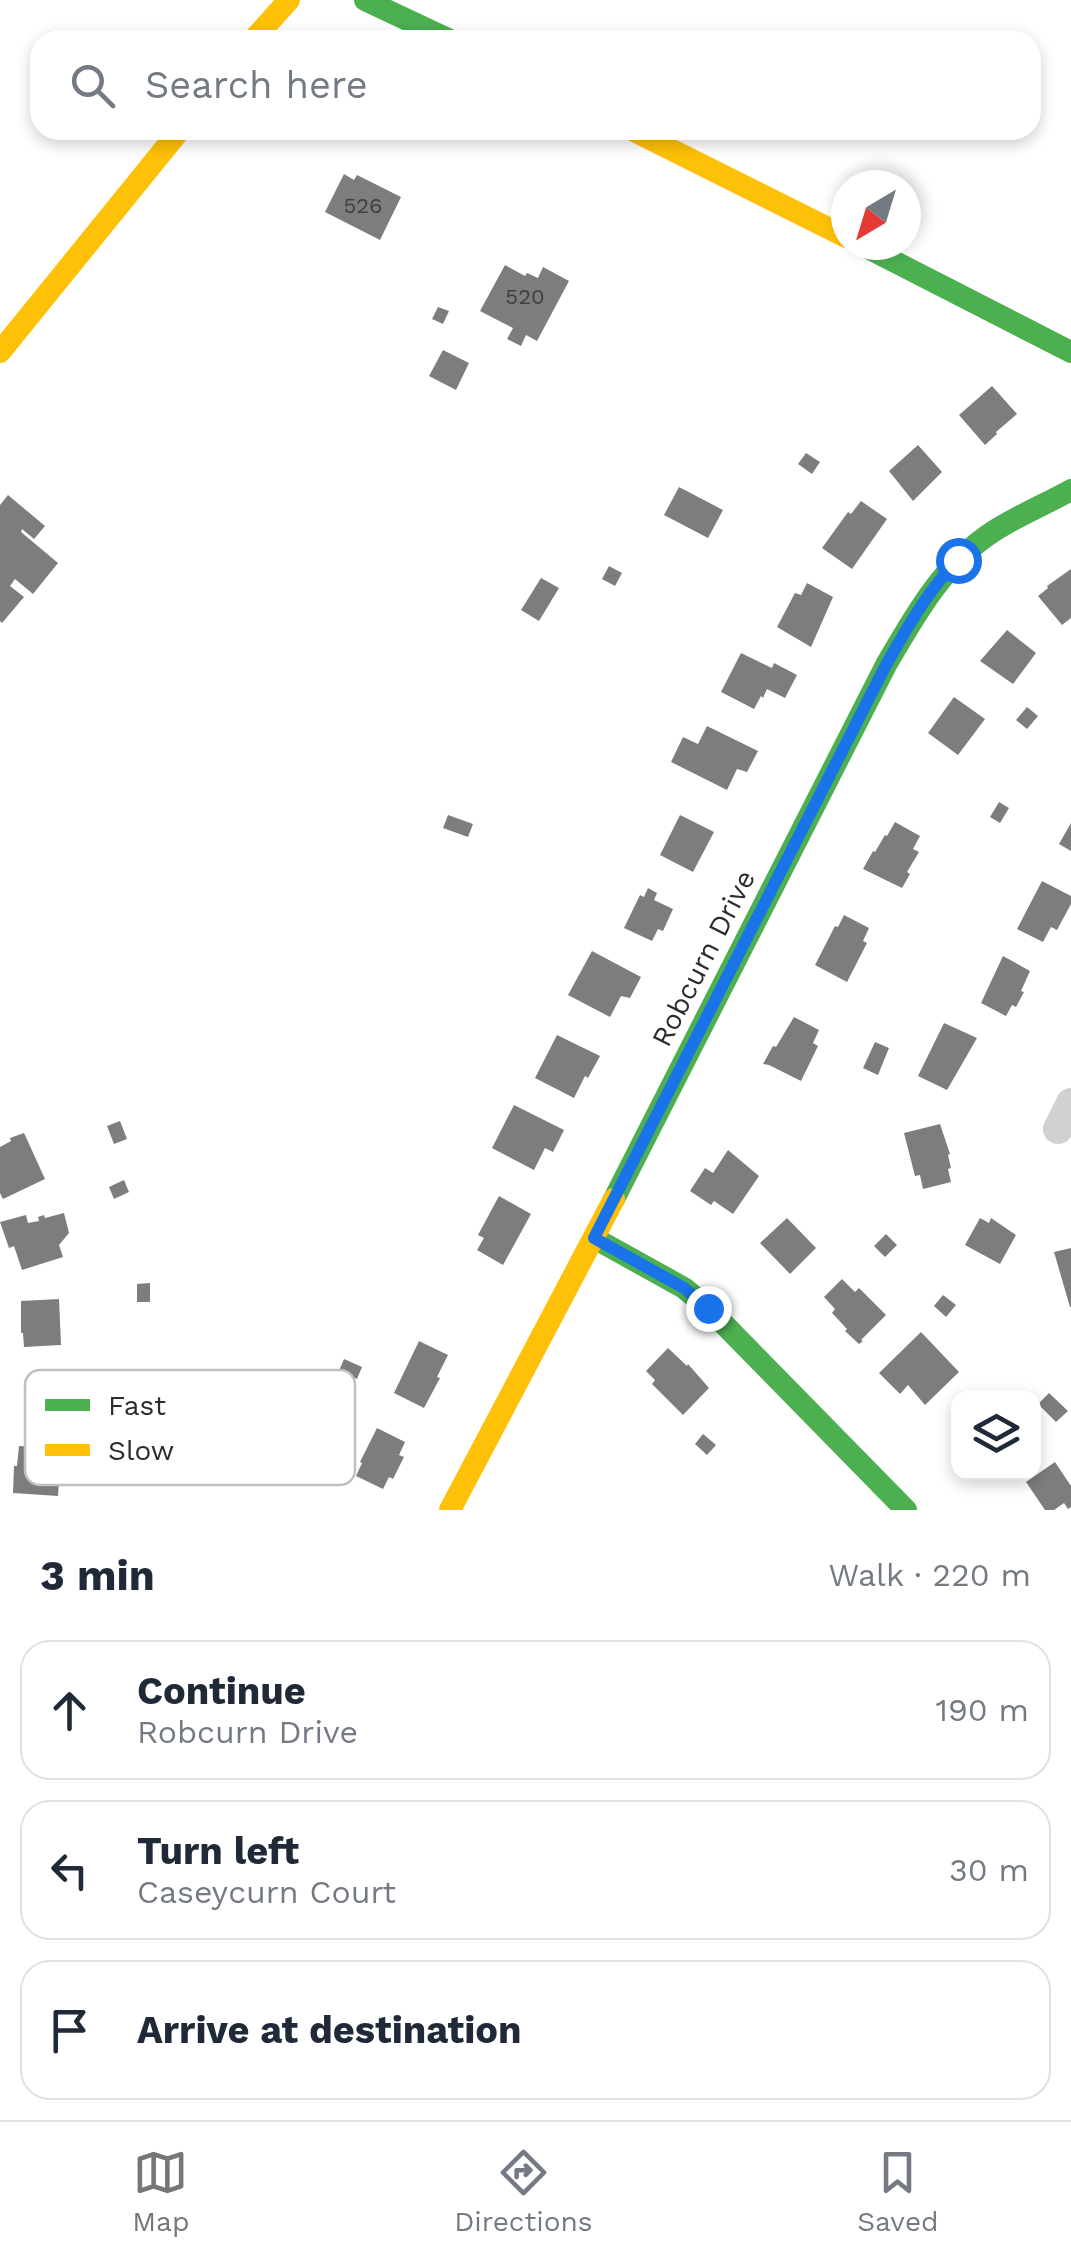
<!DOCTYPE html>
<meta charset="utf-8">
<style>
:root{--surface:#fff;--page:#f2f2f3;--text:#1f2937;--muted:#747a83;--line:#e0e1e3;--accent:#767676}
body{margin:0;font-family:"Work Sans",sans-serif;background:var(--page);color:var(--text)}
.controls{position:absolute;right:30px;bottom:30px;display:grid;overflow:hidden;border-radius:20px;box-shadow:0 5px 15px #0003}
.controls button{width:90px;height:90px;display:grid;place-items:center;padding:0;border:0;border-bottom:2px solid var(--line);background:var(--surface);color:var(--text);font:50px sans-serif}
.compass{position:absolute;left:831px;top:170px;width:90px;height:90px;border-radius:50%;background:var(--surface);box-shadow:0 5px 15px #0003;rotate:218deg}
.stop{position:absolute;width:30px;height:30px;margin:-22px;border:8px solid #1a73e8;border-radius:50%;background:#fff}
.stop.end{background:#1a73e8;border-color:#fff;box-shadow:0 2px 10px #0008}
.list{margin:0;padding:0;list-style:none}
h2{display:flex;justify-content:space-between;align-items:center;height:130px;margin:0;padding:0 40px;font-size:42px}
h2 small{font-size:32px;font-weight:400;color:var(--muted)}
.list li{display:grid;grid-template-columns:65px 1fr auto;gap:30px;align-items:center;box-sizing:border-box;height:140px;margin:0 20px 20px;padding:0 20px;border:2px solid var(--line);border-radius:30px}
.list b{display:block;font-size:38px;white-space:nowrap}
.list p{margin:0;font-size:32px;white-space:nowrap;color:var(--muted)}
.list em{font-size:32px;font-style:normal;color:var(--muted)}
.icon{flex:none;width:55px;height:55px;fill:none;stroke:currentColor;stroke-width:2;stroke-linecap:round;stroke-linejoin:round}
.map{position:relative;flex:none;width:1071px;height:1510px;overflow:hidden}
.search{position:absolute;background:var(--surface);box-shadow:0 5px 15px #0003;left:30px;right:30px;top:30px;height:110px;display:flex;align-items:center;gap:25px;box-sizing:border-box;padding:0 35px;border-radius:30px;color:var(--muted);font-size:38px}
.sheet{height:610px;background:var(--surface)}
nav{display:flex;justify-content:space-around;align-items:center;box-sizing:border-box;height:140px;border-top:2px solid var(--line);background:var(--surface);font-size:28px;color:var(--muted)}
nav a{display:grid;justify-items:center;gap:5px}
nav .on{color:var(--accent)}
.map>svg:first-child{display:block}
</style>
<div class="map">
<svg width="1071" height="1510" viewBox="0 0 1071 1510">
<rect width="100%" height="100%" fill="#fff"/>
<path fill="#7d7d7d" d="M344,174L354,180L357,175L401,197L380,240L325,212Z
M505,265L525,276L527,273L538,278L543,267L569,281L537,341L526,335L521,346L507,339L513,328L480,311Z
M438,307L449,311L443,324L432,319Z
M443,350L469,363L456,390L429,376Z
M992,386L1017,414L996,432L997,434L985,445L959,415Z
M918,445L942,472L913,501L889,471Z
M806,453L820,462L812,474L798,464Z
M679,487L723,510L708,538L664,515Z
M8,495L45,526L34,539L22,529L21,532L58,563L33,594L15,579L10,586L24,597L2,623L0,621V505Z
M861,501L887,519L852,569L822,548L848,512L851,514Z
M609,566L622,573L615,586L602,579Z
M1071,569V618L1062,625L1038,596L1048,588L1047,586Z
M541,578L559,588L539,621L521,610Z
M807,583L833,597L811,647L777,627L795,593L801,595Z
M1007,630L1036,653L1013,684L980,661Z
M741,653L772,668L774,663L797,675L785,698L767,689L763,698L761,696L754,709L721,692Z
M954,697L985,719L958,755L928,733Z
M1027,707L1038,716L1027,729L1016,720Z
M707,726L758,751L747,772L737,769L727,790L671,762L683,737L698,744Z
M999,802L1009,808L1000,823L990,817Z
M448,815L473,824L468,837L443,828Z
M680,815L714,832L693,872L660,855Z
M895,822L920,836L913,849L919,852L907,872L910,874L902,888L863,869L873,851L875,852L885,835L887,836Z
M1071,823V851L1059,844Z
M1042,881L1071,896V904L1057,930L1051,927L1043,942L1017,929Z
M648,888L657,893L654,900L673,909L663,931L658,929L652,941L624,928L640,895L644,897Z
M844,915L869,928L863,941L867,943L847,982L815,965L835,926L838,927Z
M592,951L641,977L630,998L621,996L610,1017L568,995Z
M1003,956L1030,971L1021,991L1024,992L1016,1007L1012,1005L1006,1016L981,1003Z
M794,1017L819,1030L813,1043L818,1046L801,1081L769,1065L763,1064L773,1046L776,1047Z
M944,1023L977,1038L947,1090L918,1076Z
M557,1035L600,1056L588,1078L585,1076L574,1098L535,1078Z
M875,1042L889,1048L878,1075L863,1068Z
M514,1105L564,1130L553,1152L545,1148L534,1170L492,1148Z
M120,1121L127,1139L114,1144L107,1126Z
M940,1124L950,1154L948,1155L951,1168L948,1169L951,1182L923,1189L920,1175L915,1176L904,1133Z
M24,1133L45,1179L3,1199L0,1193V1147L11,1141L10,1138Z
M728,1150L759,1176L733,1214L714,1201L711,1205L690,1191L705,1168L713,1173Z
M124,1180L129,1192L114,1199L109,1187Z
M499,1196L531,1214L503,1265L477,1250L484,1238L478,1235Z
M64,1213L69,1233L59,1245L63,1257L22,1270L14,1246L9,1248L0,1222L26,1215L28,1223L39,1221L38,1217L44,1215L45,1218Z
M787,1218L816,1248L790,1274L760,1243Z
M980,1218L989,1223L991,1218L1016,1235L1000,1264L965,1245Z
M886,1234L897,1245L885,1257L874,1246Z
M1071,1248V1307H1070L1054,1252Z
M842,1279L855,1292L859,1288L886,1315L861,1340L863,1341L859,1344L845,1331L847,1329L832,1313L835,1309L824,1297Z
M150,1283V1302H137V1284Z
M943,1295L956,1305L946,1317L934,1306Z
M59,1299L61,1345L24,1347L23,1333H21V1301Z
M921,1332L959,1372L925,1405L908,1385L900,1394L879,1373Z
M419,1341L448,1355L437,1377L440,1378L424,1408L394,1393Z
M668,1348L687,1366L688,1364L709,1388L683,1415L652,1384L655,1380L646,1371Z
M344,1359L362,1367L357,1379L339,1371Z
M30,1372L66,1374L64,1410H61L60,1422H24L25,1403L29,1404Z
M1049,1393L1068,1411L1056,1422L1038,1404Z
M377,1428L405,1442L399,1455L404,1457L393,1479L389,1477L383,1489L356,1476L362,1463L360,1462Z
M703,1434L716,1445L707,1455L695,1444Z
M19,1446L61,1448L58,1496L13,1493L14,1466H17Z
M1055,1462L1071,1486V1507L1068,1509L1064,1503L1054,1510H1045L1026,1482Z"/>
<g fill="none" stroke-linecap="round" stroke-linejoin="round">
<path stroke="#d1d1d1" stroke-width="30" d="M1058,1129L1071,1103"/>
<path stroke="#4caf50" stroke-width="22" d="M365,0L450,40
M862,245L1071,352
M614,1199L886,665C915,615 944,563 994,531C1019,515 1046,504 1071,490
M594,1238L684,1288L708,1308L906,1510"/>
<path stroke="#ffc107" stroke-width="22" d="M253,40L289,0
M632,130L846,237
M0,352L180,130
M450,1510L614,1199"/>
</g>
<g fill="none" stroke-linecap="round" stroke-linejoin="round">
<path stroke="#1a73e8" stroke-width="12" d="M708,1308L684,1288L594,1238L886,665C907,628 928,590 958,560"/>
</g>
<g text-anchor="middle" stroke-width="10" stroke-linejoin="round" paint-order="stroke">
<g font-size="22" fill="#404040">
<text x="363" y="213">526</text>
<text x="525" y="304">520</text>
</g>
<g font-size="28" fill="#2c2c2c" stroke="#fff">
<text transform="translate(703 958) rotate(-63)" y="10">Robcurn Drive</text>
</g>
</g>
<rect x="25" y="1370" width="330" height="115" rx="15" fill="#fff" stroke="#c0c0c0" stroke-width="2.5"/>
<rect x="45" y="1399" width="45" height="12" fill="#4caf50"/>
<rect x="45" y="1444" width="45" height="12" fill="#ffc107"/>
<g font-size="28" fill="#2c2c2c">
<text x="108" y="1415">Fast</text>
<text x="108" y="1460">Slow</text>
</g>
</svg>
<div class="controls">
<button><svg class="icon" aria-label="layers" viewBox="0 0 24 24"><path d="M12 4l9 5-9 5-9-5zM3 14l9 5 9-5"/></svg></button>
</div>
<svg class="compass" viewBox="-18 -18 36 36"><path d="M0-13l5 13h-10z" fill="#e53935"/><path d="M0 13l5-13h-10z" fill="#747a83"/></svg>
<div class="stop" style="left:958px;top:560px"></div>
<div class="stop end" style="left:708px;top:1308px"></div>
<div class="search"><svg class="icon" aria-label="search" viewBox="0 0 24 24"><circle cx="10" cy="10" r="6"/><path d="M15 15l6 6"/></svg>Search here</div>
</div>
<section class="sheet">
<h2>3 min<small>Walk · 220 m</small></h2>
<ul class="list">
<li><svg class="icon" aria-label="ahead" viewBox="0 0 24 24"><path d="M12 20V5M6 11l6-6 6 6"/></svg><div><b>Continue</b><p>Robcurn Drive</p></div><em>190 m</em></li>
<li><svg class="icon" aria-label="left" viewBox="0 0 24 24"><path d="M17 20v-9H6M10 6l-5 5 5 5"/></svg><div><b>Turn left</b><p>Caseycurn Court</p></div><em>30 m</em></li>
<li><svg class="icon" aria-label="arrive" viewBox="0 0 24 24"><path d="M6 21V4h12l-3 4 3 4H6"/></svg><div><b>Arrive at destination</b></div></li>
</ul>
</section>
<nav>
<a class="on"><svg class="icon" aria-label="map" viewBox="0 0 24 24"><path d="M3 6l6-2 6 2 6-2v14l-6 2-6-2-6 2zM9 4v14M15 6v14"/></svg>Map</a>
<a><svg class="icon" aria-label="directions" viewBox="0 0 24 24"><path d="M12 3l9 9-9 9-9-9zM9 14v-3h6M13 9l2 2-2 2"/></svg>Directions</a>
<a><svg class="icon" aria-label="saved" viewBox="0 0 24 24"><path d="M7 4h10v16l-5-4-5 4z"/></svg>Saved</a>
</nav>
